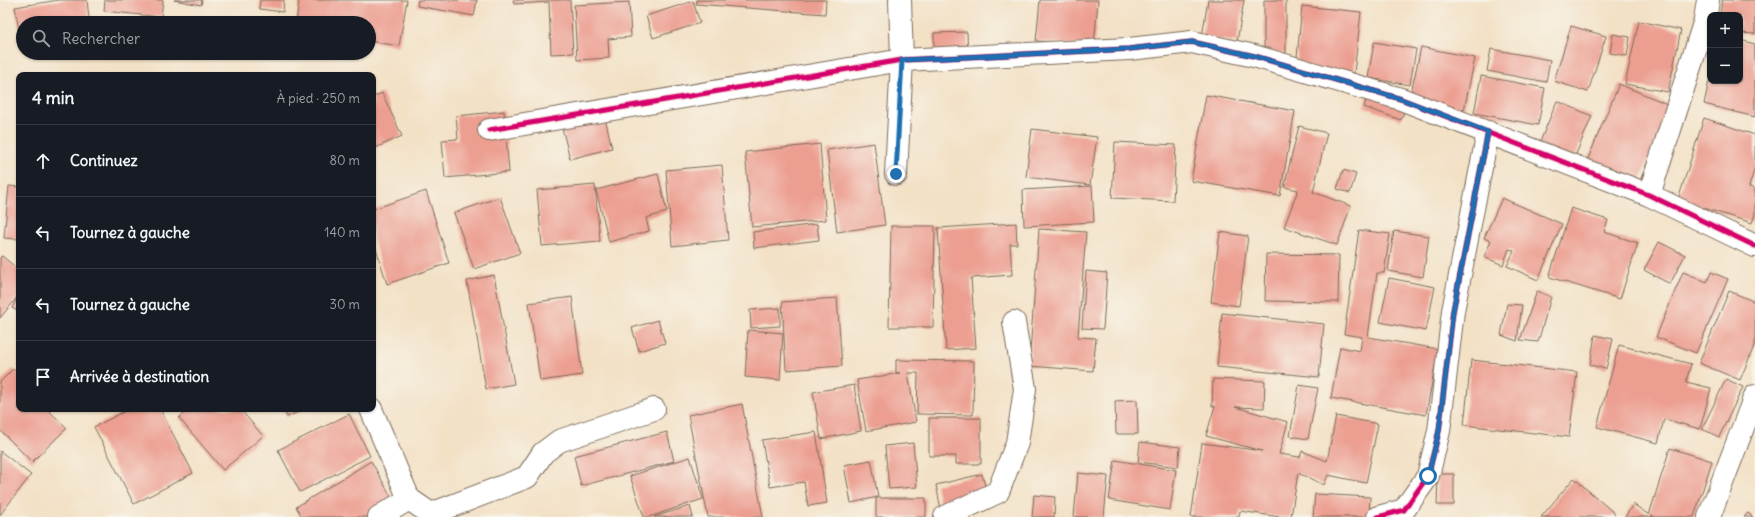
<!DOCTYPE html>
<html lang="fr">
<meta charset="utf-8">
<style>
:root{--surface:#171b24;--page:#20242c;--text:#f1f3f6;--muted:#9ea1a6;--line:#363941}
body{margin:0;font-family:Delius,sans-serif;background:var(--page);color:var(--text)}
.controls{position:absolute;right:12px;top:12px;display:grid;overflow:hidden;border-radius:8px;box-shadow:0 1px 3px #0004}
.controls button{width:36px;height:36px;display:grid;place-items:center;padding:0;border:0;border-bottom:1px solid var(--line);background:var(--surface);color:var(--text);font:20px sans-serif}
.stop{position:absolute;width:12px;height:12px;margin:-9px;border:3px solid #1f6fb2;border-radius:50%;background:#fff}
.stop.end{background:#1f6fb2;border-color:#fff;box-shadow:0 1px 4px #0008}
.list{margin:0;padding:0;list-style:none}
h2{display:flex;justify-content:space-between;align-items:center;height:52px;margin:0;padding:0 16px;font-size:17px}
h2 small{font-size:13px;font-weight:400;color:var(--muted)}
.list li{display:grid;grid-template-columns:26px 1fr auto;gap:12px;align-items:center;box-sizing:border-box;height:72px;padding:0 16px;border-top:1px solid var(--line)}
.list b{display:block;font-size:15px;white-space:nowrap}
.list em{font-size:13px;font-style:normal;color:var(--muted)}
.icon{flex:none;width:22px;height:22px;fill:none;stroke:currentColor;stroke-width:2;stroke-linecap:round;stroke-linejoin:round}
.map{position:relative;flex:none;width:1755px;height:517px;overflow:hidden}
.search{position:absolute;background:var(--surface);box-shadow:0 1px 3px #0004;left:16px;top:16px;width:360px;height:44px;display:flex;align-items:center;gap:10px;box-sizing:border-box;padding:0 14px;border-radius:22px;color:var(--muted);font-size:15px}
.panel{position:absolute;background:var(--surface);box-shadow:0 1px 3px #0004;left:16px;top:72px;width:360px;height:340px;border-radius:8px}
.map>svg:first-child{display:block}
</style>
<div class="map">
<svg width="1755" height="517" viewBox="0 0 1755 517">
<rect width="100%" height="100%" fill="#f7f3e8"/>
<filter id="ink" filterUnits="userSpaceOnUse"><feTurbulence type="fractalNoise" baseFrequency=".025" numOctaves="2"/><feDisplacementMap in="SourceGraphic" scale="8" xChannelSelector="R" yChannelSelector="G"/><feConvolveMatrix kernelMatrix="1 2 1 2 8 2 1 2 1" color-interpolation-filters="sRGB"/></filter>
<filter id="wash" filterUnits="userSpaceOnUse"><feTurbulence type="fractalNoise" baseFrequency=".012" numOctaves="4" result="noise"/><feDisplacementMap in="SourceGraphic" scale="16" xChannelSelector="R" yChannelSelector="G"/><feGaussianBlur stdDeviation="0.9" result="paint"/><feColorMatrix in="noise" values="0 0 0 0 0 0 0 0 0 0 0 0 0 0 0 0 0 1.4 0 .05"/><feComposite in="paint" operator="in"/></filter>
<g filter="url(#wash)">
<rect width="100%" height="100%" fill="#f3e1c6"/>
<g id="blocks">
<path fill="#ec9f91" d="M59,0H87L89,18L59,23H23V29L19,30L15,7Z
M105,0H163L161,17L104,11Z
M174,0H202L201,5Z
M260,0H284L283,12L259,9Z
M299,0H407L399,46L369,41V23H296Z
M418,0H477L474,16L417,6Z
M513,0H570L573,53L551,54L549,2L514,4Z
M697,0H826L825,14L696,4Z
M1040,0H1098L1094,46L1036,41Z
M1208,0H1244L1237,42L1202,37Z
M1264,0H1286V53H1264Z
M1722,0H1755V34L1740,33V15H1720Z
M693,1L700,23L653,38L646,16Z
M629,2L631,37L608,39L609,58L577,60L574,5Z
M1302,6L1361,12L1354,73L1296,67Z
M1639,21L1681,30L1668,92L1625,84Z
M1571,26L1606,36L1588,92L1554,81Z
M967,32L968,58L934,59V33Z
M1613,34L1630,37L1627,56L1610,53Z
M1740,40L1755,44V117L1704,104L1709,81H1740Z
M1374,42L1416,49L1410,85L1368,78Z
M1421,47L1475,58L1464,110L1410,98Z
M1491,49L1550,60L1546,82L1487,71Z
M1481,76L1545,88L1538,125L1474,113Z
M1373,79L1411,93L1401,120L1364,107Z
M1619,84L1677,108L1664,122L1637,188L1585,166Z
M382,93L402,136L373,149V97Z
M1206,95L1295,111L1280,196L1191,181Z
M1557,101L1592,116L1571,166L1536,151Z
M602,105L612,148L570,159L559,116Z
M504,111L509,172L445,178L442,140L458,139L456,116Z
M1704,118L1755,135V167L1749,187L1755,189V214L1752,223L1678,200Z
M1299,126L1327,133L1313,192L1351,206L1337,245L1284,227L1298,190L1284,187Z
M1032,129L1097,137L1090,185L1026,177Z
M1115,142L1176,145L1173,201L1112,198Z
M874,143L885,225L837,232L827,150Z
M820,144L826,220L752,227L745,152Z
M722,165L728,240L672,246L666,170Z
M1343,170L1356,174L1350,193L1337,189Z
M658,174L667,212L646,218L649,231L609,242L596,190Z
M595,185L600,241L542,246L537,190Z
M9,186L19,187V239L4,238Z
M1092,186L1094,222L1024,226L1023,190Z
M426,191L449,263L387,284L373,239V209Z
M500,197L520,253L474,269L454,213Z
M1502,198L1562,224L1538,280L1507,266L1514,251L1509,249L1503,265L1484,257L1491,241L1484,238Z
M1571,208L1608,220L1604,232L1638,243L1620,299L1549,277Z
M1016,223L1017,244H1010L1012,275L971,278L976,348L946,350L938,228Z
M817,224L819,240L754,248L753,232Z
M891,226H935L933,327H889Z
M1039,229L1086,232L1078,337L1096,338L1093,371L1029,366Z
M1359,230L1390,234L1384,273H1377L1368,337L1438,349L1426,415L1331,398L1340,347L1360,351L1362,337L1344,334Z
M1394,231L1429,236L1423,277L1388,271Z
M1220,232L1248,236L1239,306L1211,302Z
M1659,242L1685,255L1670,284L1644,270Z
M1266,254L1339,255L1338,302L1265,301Z
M2,256L19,270V295L0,318V258Z
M1086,271L1107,273L1103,329L1082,328Z
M1683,272L1707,282L1711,272L1728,279L1696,353L1656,337Z
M494,275L514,384L486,389L467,281Z
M1389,278L1435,287L1426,331L1380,322Z
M1537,291L1551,297L1538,342L1520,340Z
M1729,291L1753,301L1755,296V344L1740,380L1699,363Z
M19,295V312L12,308Z
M572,297L582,375L540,381L529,303Z
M837,298L842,366L786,370L782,302Z
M1507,304L1522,305L1517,341L1501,335Z
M780,308V326L751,328L750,310Z
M1222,313L1324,324L1319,377L1217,367Z
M658,320L665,343L639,351L632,328Z
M748,330L783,333L780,380L745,377Z
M1595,335L1613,339L1606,369L1590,365Z
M1619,345L1691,364L1686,382L1711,388L1700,429L1664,419L1658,443L1597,427Z
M896,360L974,361L973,415L917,414L918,373H908L916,422L866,431L857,380L900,373H896Z
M1471,360L1577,372L1569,437L1464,425Z
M13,369L19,375V409H47L67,428L32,462L0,430V382Z
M1213,379L1265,381L1264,408L1235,407L1288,422L1279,454L1300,457L1302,451L1327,461L1336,416L1378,424L1366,483L1328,475L1324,485L1298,473L1291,517H1280L1240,511L1239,517H1191L1202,443L1262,451L1206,436L1215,406H1212Z
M1726,379L1743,387L1719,437L1702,429Z
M854,385L861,431L821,439L813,392Z
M1299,385L1318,388L1308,439L1290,436Z
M1137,400L1138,434H1116L1115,401Z
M742,404L763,517H708L688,415Z
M129,409H160L193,473L134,504L94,427Z
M189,409H240L263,436L223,470L179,418Z
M283,409H305L287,417Z
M349,414L370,456L300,492L278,450Z
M929,418H981V464H956V456H929Z
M667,432L674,461L581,486L574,456Z
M816,432L827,503L808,506L804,482L770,487L762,440Z
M1140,442L1180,447L1178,467L1138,462Z
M913,443L917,487L889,489L885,446Z
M1670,448L1712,461L1694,517H1656L1651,515L1653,517H1625L1633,504L1649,515Z
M0,451L31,475L0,515Z
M690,457L703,499L649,517H644L630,476Z
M871,460L878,497L851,503L844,465Z
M1115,460L1176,470L1170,510L1109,500Z
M371,461L397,507L380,517H302L296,507Z
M1078,473L1108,476L1104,517H1074Z
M982,474L989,503L942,514L936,485Z
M1438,474H1454V505H1437Z
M1574,478L1615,514L1612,517H1541Z
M1315,494L1370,497L1369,517H1313Z
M1034,495L1055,497L1054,517H1032Z
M876,498H926V517H876Z
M690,506L693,517H654Z
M1748,513L1753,517H1744Z"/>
</g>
</g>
<g filter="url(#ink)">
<use href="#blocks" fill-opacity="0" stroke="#7b6a59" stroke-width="1"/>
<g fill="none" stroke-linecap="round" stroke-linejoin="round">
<g stroke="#7b6a59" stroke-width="24">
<path id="minor" d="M489,130L902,60L1129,49L1192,42L1254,56L1401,99L1649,195L1755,246
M896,174L902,60L900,0
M1649,195L1705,20L1708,0
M371,409L409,499L431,514L432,517
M431,514L527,477L543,453L559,441L654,409
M379,517L409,499
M945,517L998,492L1017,443L1025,389L1014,322
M1378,517L1404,510L1428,476L1439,431L1453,311L1488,132
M1709,517L1755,396"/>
</g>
<use href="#minor" stroke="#fff" stroke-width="22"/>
<g stroke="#f7f3e8" stroke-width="8">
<path id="cycleway" d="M489,130L902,60L1129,49L1192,42L1254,56L1401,99L1649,195L1755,246
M1378,517L1404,510L1428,476L1439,431L1453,311L1488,132"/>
</g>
<use href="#cycleway" stroke="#d6006c" stroke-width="5"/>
</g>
</g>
<g fill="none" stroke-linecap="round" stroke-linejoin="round" filter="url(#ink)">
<path stroke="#1f6fb2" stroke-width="5" d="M896,174L902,60L1129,49L1192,42L1254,56L1401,99L1488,132L1453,311L1439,431L1428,476"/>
</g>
</svg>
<div class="controls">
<button>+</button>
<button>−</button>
</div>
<div class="stop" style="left:1428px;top:476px"></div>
<div class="stop end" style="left:896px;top:174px"></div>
<div class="search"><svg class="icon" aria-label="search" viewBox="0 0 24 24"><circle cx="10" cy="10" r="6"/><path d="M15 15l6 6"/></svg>Rechercher</div>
<section class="panel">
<h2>4 min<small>À pied · 250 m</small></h2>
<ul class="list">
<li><svg class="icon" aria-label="ahead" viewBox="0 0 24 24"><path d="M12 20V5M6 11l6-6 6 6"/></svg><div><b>Continuez</b></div><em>80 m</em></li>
<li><svg class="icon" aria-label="left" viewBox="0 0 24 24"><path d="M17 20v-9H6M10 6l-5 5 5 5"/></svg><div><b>Tournez à gauche</b></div><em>140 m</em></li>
<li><svg class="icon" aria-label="left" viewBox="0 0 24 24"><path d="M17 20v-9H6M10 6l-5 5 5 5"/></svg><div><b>Tournez à gauche</b></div><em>30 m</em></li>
<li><svg class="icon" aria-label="arrive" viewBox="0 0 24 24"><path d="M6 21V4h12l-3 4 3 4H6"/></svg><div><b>Arrivée à destination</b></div></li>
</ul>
</section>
</div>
